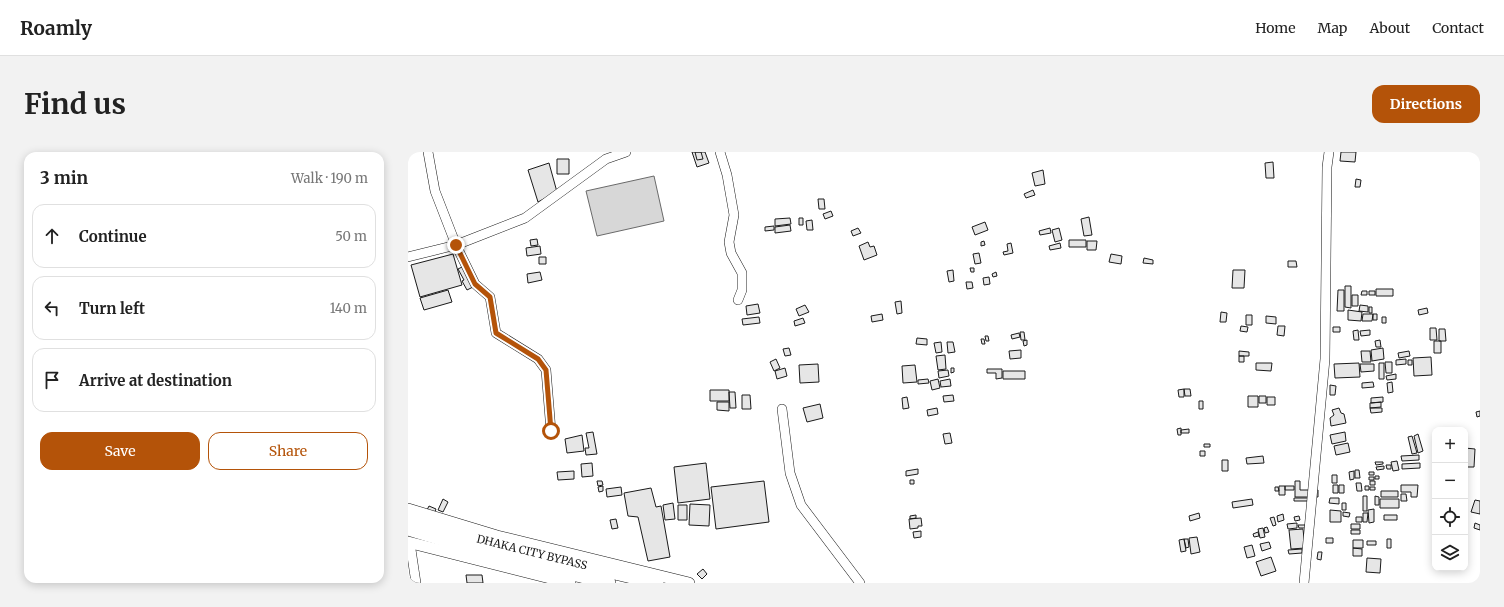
<!DOCTYPE html>
<meta charset="utf-8">
<style>
:root{--surface:#fff;--page:#f2f2f2;--text:#222;--muted:#767676;--line:#e0e0e0;--accent:#b45309}
body{margin:0;font-family:Merriweather,serif;background:var(--page);color:var(--text)}
.controls{position:absolute;right:12px;bottom:12px;display:grid;overflow:hidden;border-radius:8px;box-shadow:0 2px 10px #0003}
.controls button{width:36px;height:36px;display:grid;place-items:center;padding:0;border:0;border-bottom:1px solid var(--line);background:var(--surface);color:var(--text);font:20px sans-serif}
.stop{position:absolute;width:12px;height:12px;margin:-9px;border:3px solid #b45309;border-radius:50%;background:#fff}
.stop.end{background:#b45309;border-color:#fff;box-shadow:0 1px 4px #0008}
.list{margin:0;padding:0;list-style:none}
h2{display:flex;justify-content:space-between;align-items:center;height:52px;margin:0;padding:0 16px;font-size:17px}
h2 small{font-size:13px;font-weight:400;color:var(--muted)}
.list li{display:grid;grid-template-columns:26px 1fr auto;gap:12px;align-items:center;box-sizing:border-box;height:64px;margin:0 8px 8px;padding:0 8px;border:1px solid var(--line);border-radius:12px}
.list b{display:block;font-size:15px;white-space:nowrap}
.list em{font-size:13px;font-style:normal;color:var(--muted)}
.actions{display:flex;gap:8px;padding:12px 16px}
.actions a{flex:1;padding:9px 0;border:1px solid var(--accent);border-radius:12px;text-align:center;font-size:14px;color:var(--accent)}
.actions .main{background:var(--accent);color:#fff}
.icon{flex:none;width:22px;height:22px;fill:none;stroke:currentColor;stroke-width:2;stroke-linecap:round;stroke-linejoin:round}
.map{position:relative;flex:none;width:1072px;height:431px;overflow:hidden;border-radius:12px}
header{display:flex;align-items:center;gap:24px;box-sizing:border-box;height:56px;padding:0 20px;background:var(--surface);border-bottom:1px solid var(--line)}
header strong{font-size:19px}
nav{display:flex;gap:22px;margin-inline-start:auto;font-size:14px}
.intro{display:flex;align-items:center;justify-content:space-between;box-sizing:border-box;height:96px;padding:0 24px}
h1{margin:0;font-size:28px}
.button{padding:10px 18px;border-radius:12px;background:var(--accent);color:#fff;font-size:14px;font-weight:700}
main{display:flex;gap:24px;padding:0 24px}
aside{flex:1;background:var(--surface);border-radius:12px;box-shadow:0 2px 10px #0003}
.map>svg:first-child{display:block}
</style>
<header>
<strong>Roamly</strong>
<nav><a>Home</a><a>Map</a><a>About</a><a>Contact</a></nav>
</header>
<div class="intro"><h1>Find us</h1><a class="button">Directions</a></div>
<main>
<aside>
<h2>3 min<small>Walk · 190 m</small></h2>
<ul class="list">
<li><svg class="icon" aria-label="ahead" viewBox="0 0 24 24"><path d="M12 20V5M6 11l6-6 6 6"/></svg><div><b>Continue</b></div><em>50 m</em></li>
<li><svg class="icon" aria-label="left" viewBox="0 0 24 24"><path d="M17 20v-9H6M10 6l-5 5 5 5"/></svg><div><b>Turn left</b></div><em>140 m</em></li>
<li><svg class="icon" aria-label="arrive" viewBox="0 0 24 24"><path d="M6 21V4h12l-3 4 3 4H6"/></svg><div><b>Arrive at destination</b></div></li>
</ul>
<div class="actions"><a class="main">Save</a><a>Share</a></div>
</aside>
<div class="map">
<svg width="1072" height="431" viewBox="0 0 1072 431">
<rect width="100%" height="100%" fill="#fff"/>
<path fill="#d7d7d7" stroke="#6a6a6a" d="M246,24L256,69L189,84L178,39Z"/>
<path fill="#e6e6e6" stroke="#1a1a1a" d="M284,0H297L301,11L289,15Z
M287,0H293L295,7L289,8Z
M933,0H948L947,10L932,9Z
M149,7H161V22H149Z
M865,10L866,26H858L857,11Z
M141,11L149,40L130,50L120,18Z
M635,18L637,32L627,34L624,21Z
M948,27L953,28L952,35H947Z
M625,38L627,43L618,46L616,42Z
M410,47H416L417,57H411Z
M423,59L425,64L417,67L415,62Z
M681,65L684,83L676,84L673,67Z
M382,66L383,72L367,74V67Z
M391,66H395V73H391Z
M404,68L405,78H399L398,69Z
M577,70L580,78L567,83L564,75Z
M382,73L383,79L367,81V75Z
M366,74V78L357,79V75Z
M450,76L453,81L445,84L443,79Z
M642,76L643,81L632,83L631,79Z
M651,76L654,88L647,90L644,78Z
M129,87L130,93L123,94L122,88Z
M661,88H678V95H661Z
M576,89L577,93L573,94V90Z
M679,89H689L688,98H679Z
M460,90L462,95L466,94L469,103L456,108L451,94Z
M603,91L605,101L596,103L595,100L600,99L599,92Z
M652,91L653,96L642,98L641,94Z
M132,94L133,102L119,104L118,96Z
M571,101L573,111L567,112L565,102Z
M45,102L54,133L12,145L3,113Z
M703,102L714,104L713,112L701,110Z
M131,105H138V112H131Z
M736,106L745,108V112L735,111Z
M880,109H888L889,115H880Z
M54,115L65,135L59,138L54,129L56,128L50,117Z
M562,116H566V120H563Z
M545,118L546,129L541,130L539,119Z
M825,118H837L836,136H824Z
M132,120L134,128L120,131L119,122Z
M588,120L589,124L585,125L584,122Z
M581,125L582,132L576,133L575,126Z
M558,130H564L565,136L559,137Z
M937,134H943V156L937,155Z
M968,137H985V144H968Z
M40,138L44,150L16,158L12,146Z
M930,138H936V159H929Z
M954,139H959V143H953Z
M961,139H967V143H961Z
M944,143H950V154H944Z
M493,149L494,161L489,162L487,150Z
M350,152L352,161L339,163L338,154Z
M397,153L401,160L391,164L388,157Z
M952,153L960,154V160L951,159Z
M961,155H964V161H961Z
M1019,156L1020,161L1011,163L1010,158Z
M940,158L954,160L953,169L940,168Z
M813,160L819,161L818,170H812Z
M474,162L475,168L464,170L463,164Z
M955,162H965L964,169H954Z
M965,162H969V168H965Z
M838,163H844V173H838Z
M858,164L868,165V172L858,171Z
M351,165L352,171L335,173L334,167Z
M974,165H978V171H974Z
M395,166L397,171L387,174L386,169Z
M833,174L840,175L839,180L832,179Z
M870,174H877L876,184L869,183Z
M925,175H932V180H925Z
M1022,176H1028L1029,188H1022Z
M1031,177H1037L1038,189H1031Z
M950,178L951,188H946L945,179Z
M962,178V183L953,184L952,179Z
M612,180H616L617,188H613Z
M611,181L612,185L604,187L603,183Z
M577,184H580L581,189H578Z
M509,186L519,187V193L508,192Z
M573,187H576L577,192H574Z
M619,188V193L616,194L615,189Z
M972,188L973,195H968L967,189Z
M1026,189H1033V201H1026Z
M533,190L534,200L528,201L526,191Z
M539,190H545L547,200L540,201Z
M381,196L383,203L377,204L375,197Z
M975,196L976,207L964,209L963,198Z
M613,198V206L602,207L601,199Z
M831,199L841,200V204H831Z
M953,199H962L963,210H954Z
M1001,199L1002,204L991,206L990,201Z
M537,203L538,217L530,218L528,204Z
M831,204H836V210H831Z
M1023,205L1024,223L1006,224L1005,206Z
M368,207L372,216L366,219L362,210Z
M998,207V212L988,213V208Z
M1000,208H1004V213H1000Z
M977,210H984V221H978Z
M848,211H864L863,219L848,218Z
M951,211L952,225L927,226L926,212Z
M971,211H976V227H971Z
M410,212L411,230L392,231L391,213Z
M952,212H966V219L953,220Z
M507,213L509,230L495,231L494,214Z
M377,216L379,224L369,227L367,219Z
M543,216H546V220L543,221Z
M579,217H594V226L588,227V221H579Z
M540,218L541,224L531,226L530,219Z
M595,219H617V227H595Z
M988,222V227L979,228L978,224Z
M520,227L521,231L510,232V228Z
M530,227L532,236L524,238L522,229Z
M542,227L543,234L533,235L532,229Z
M965,230L966,235L954,236V231Z
M984,230L985,240L980,241L979,231Z
M922,233L928,234L927,243H922Z
M776,237H782L783,244H777Z
M776,237V245H771L770,238Z
M302,238H321V249H302Z
M321,240H327L328,256H322Z
M334,243H342L343,257H334Z
M545,243L546,249L536,250L535,244Z
M840,244H850V255H840Z
M851,244H858V251H851Z
M499,245L501,256L495,257L494,246Z
M859,245H867V253H859Z
M975,245V250L963,251V246Z
M791,249H795V257H791Z
M309,250H321V259L309,258Z
M973,250V255L962,256V251Z
M412,252L415,266L399,270L395,256Z
M529,256L530,262L520,264L519,258Z
M931,256L933,261L936,262L938,271L923,274L922,266L926,263L924,258Z
M962,256H974V260L963,261Z
M1072,259V264L1069,265L1068,260Z
M773,276V283H770L769,277Z
M781,277V281H773V278Z
M185,280L189,302L178,303L177,296H181L178,281Z
M937,280L938,289L924,292L922,283Z
M542,281L544,291L537,292L535,282Z
M1010,282L1015,299L1010,301L1006,284Z
M174,283L176,299L159,301L157,287Z
M1004,284L1009,301L1004,302L1000,285Z
M940,291L942,300L928,303L926,294Z
M796,292H802V295H796Z
M1057,296L1067,297L1066,315H1057Z
M792,299H797V304H792Z
M1011,303V308L994,309L993,304Z
M855,304L856,311L839,312L838,306Z
M814,308H820V319H814Z
M989,309L991,318L985,319L983,310Z
M967,310H975V312L968,313Z
M184,311L185,324L174,325L173,312Z
M298,311L302,347L270,351L266,315Z
M1012,311V316L994,317V312Z
M978,313H983V317H979Z
M976,314V317L969,318L968,315Z
M510,317V322L498,324V319Z
M947,318H951L952,326H947Z
M166,319V327L150,328L149,320Z
M946,319V327L942,328L941,320Z
M961,320H966V323H961Z
M924,323H929V331H924Z
M967,324H971V327H967Z
M961,325H966V328H961Z
M502,328H506V332H502Z
M189,329H194L195,333L190,334Z
M356,329L361,370L308,377L303,335Z
M887,329H892V338H910V345H887Z
M962,329H967V333H962Z
M948,331H953L954,339H949Z
M925,333H930V341H925Z
M931,333H936V341H931Z
M993,333H1010L1009,345H1003V340H993Z
M195,334V339L191,340L190,335Z
M871,334H877V343H871Z
M877,334H886V338H877Z
M957,334H961V338H957Z
M213,335L214,343L199,345L198,337Z
M867,335H870L871,339H867Z
M962,335H967V338H962Z
M243,336L248,355L253,354L262,405L240,409L230,365L220,364L216,341Z
M973,339H990V345H973Z
M993,342H998L999,349H993Z
M955,344H959V359H955Z
M967,344L971,345V353H967Z
M886,346H903V349H886Z
M922,346H931V352L921,351Z
M35,347L40,350L35,360L30,358Z
M844,347L845,353L825,356L824,350Z
M972,347H991V356H972Z
M1067,348L1072,349V362L1063,360Z
M265,351L267,367L257,368L255,353Z
M934,351H938V358H934Z
M282,352L302,353L301,374L281,373Z
M270,353H279V368H270Z
M21,354L28,357L26,362L19,358Z
M966,357V370L961,371L960,358Z
M922,358L933,359V370H922Z
M935,360L942,361L941,365L935,364Z
M791,361L792,366L782,369L781,364Z
M955,361H960L959,370H955Z
M875,362L876,368L870,370L869,364Z
M508,363V366L502,367V364Z
M976,363H989V368H976Z
M891,364L892,368L887,369L886,365Z
M866,365L868,373L865,374L862,366Z
M948,365H954V370H948Z
M513,366L514,374H510V376L502,377L501,367Z
M208,367L210,376L204,377L202,368Z
M889,371V376L880,377L879,372Z
M1067,371L1072,373V378L1066,376Z
M943,372H952V377H943Z
M890,373H897V376H891Z
M859,375L861,380L857,381L856,376Z
M855,376L857,385L852,386L850,377Z
M895,377L897,396L883,397L881,378Z
M943,378H952V382H943Z
M513,379V385L506,386L505,380Z
M850,380L851,384L846,385L845,382Z
M789,385L792,400L783,402L781,386Z
M918,386H925V391H918Z
M776,387L778,399L773,400L771,388Z
M776,387H780L781,395L778,396Z
M979,387H983V396H979Z
M945,388H955V396H945Z
M959,389H968V393H959Z
M861,390L863,396L854,399L852,392Z
M844,393L847,404L839,406L836,395Z
M945,396L954,397V404H945Z
M894,397V401L881,402L880,398Z
M910,400H914L913,408L909,407Z
M863,405L868,419L853,424L848,410Z
M959,406L973,407L972,421L958,420Z
M295,417L299,422L294,427L289,422Z
M58,423H74L75,431H59Z"/>
<g fill="none" stroke-linecap="round" stroke-linejoin="round">
<g stroke="#1a1a1a" stroke-width="10">
<path id="minor" d="M20,0L27,39L48,93L67,132L82,145L88,181L130,207L138,218L143,279
M312,0L319,23L326,63L321,90L323,101L334,121V138L330,148
M0,105L48,93L117,66L198,7L218,0
M374,257L382,321L393,353L452,431
M2,391L8,431
M896,431L917,207L919,15L921,0"/>
</g>
<g stroke="#1a1a1a" stroke-width="12">
<path id="major" d="M0,357L89,384L281,431
M0,390L162,431"/>
</g>
<g stroke="#1a1a1a" stroke-width="14">
<path id="highway" d="M0,366L86,392L249,431
M0,377L80,401L201,431"/>
</g>
<use href="#minor" stroke="#fff" stroke-width="9"/>
<use href="#major" stroke="#fff" stroke-width="11"/>
<use href="#highway" stroke="#fff" stroke-width="13"/>
</g>
<g fill="none" stroke-linecap="round" stroke-linejoin="round">
<path stroke="#b45309" stroke-width="5" d="M48,93L67,132L82,145L88,181L130,207L138,218L143,279"/>
</g>
<g text-anchor="middle" stroke-width="3" stroke-linejoin="round" paint-order="stroke">
<g font-size="11" fill="#1a1a1a" stroke="#fff">
<text transform="translate(124 400) rotate(14)" y="4">DHAKA CITY BYPASS</text>
</g>
</g>
</svg>
<div class="controls">
<button>+</button>
<button>−</button>
<button><svg class="icon" aria-label="locate" viewBox="0 0 24 24"><circle cx="12" cy="12" r="6"/><path d="M12 2v4M12 18v4M2 12h4M18 12h4"/></svg></button>
<button><svg class="icon" aria-label="layers" viewBox="0 0 24 24"><path d="M12 4l9 5-9 5-9-5zM3 14l9 5 9-5"/></svg></button>
</div>
<div class="stop" style="left:143px;top:279px"></div>
<div class="stop end" style="left:48px;top:93px"></div>
</div>
</main>
